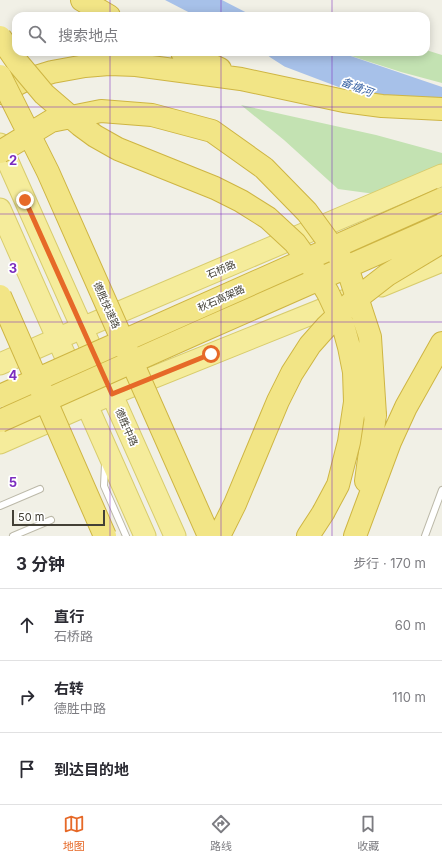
<!DOCTYPE html>
<html lang="zh">
<meta charset="utf-8">
<style>
:root{--surface:#fff;--page:#f7f7f7;--text:#2b2b33;--muted:#7c7c81;--line:#e1e1e2;--accent:#e66928}
body{margin:0;font-family:Inter,"Noto Sans SC",sans-serif;background:var(--page);color:var(--text)}
.scale{position:absolute;left:12px;bottom:10px;width:93px;box-sizing:border-box;padding-left:4px;border:2px solid #434036;border-top:0;font-size:11px;line-height:14px;white-space:nowrap;color:#434036;-webkit-text-stroke:3px #fff;paint-order:stroke}
.stop{position:absolute;width:12px;height:12px;margin:-9px;border:3px solid #e66928;border-radius:50%;background:#fff}
.stop.end{background:#e66928;border-color:#fff;box-shadow:0 1px 4px #0008}
.list{margin:0;padding:0;list-style:none}
h2{display:flex;justify-content:space-between;align-items:center;height:52px;margin:0;padding:0 16px;font-size:17px}
h2 small{font-size:13px;font-weight:400;color:var(--muted)}
.list li{display:grid;grid-template-columns:26px 1fr auto;gap:12px;align-items:center;box-sizing:border-box;height:72px;padding:0 16px;border-top:1px solid var(--line)}
.list b{display:block;font-size:15px;white-space:nowrap}
.list p{margin:0;font-size:13px;white-space:nowrap;color:var(--muted)}
.list em{font-size:13px;font-style:normal;color:var(--muted)}
.icon{flex:none;width:22px;height:22px;fill:none;stroke:currentColor;stroke-width:2;stroke-linecap:round;stroke-linejoin:round}
.map{position:relative;flex:none;width:442px;height:536px;overflow:hidden}
.search{position:absolute;background:var(--surface);box-shadow:0 2px 10px #0003;left:12px;right:12px;top:12px;height:44px;display:flex;align-items:center;gap:10px;box-sizing:border-box;padding:0 14px;border-radius:12px;color:var(--muted);font-size:15px}
.sheet{height:268px;background:var(--surface)}
nav{display:flex;justify-content:space-around;align-items:center;box-sizing:border-box;height:56px;border-top:1px solid var(--line);background:var(--surface);font-size:11px;color:var(--muted)}
nav a{display:grid;justify-items:center;gap:2px}
nav .on{color:var(--accent)}
.map>svg:first-child{display:block}
</style>
<div class="map">
<svg width="442" height="536" viewBox="0 0 442 536">
<rect width="100%" height="100%" fill="#f1f0e6"/>
<path fill="#c3e2b2" d="M426,50L442,55V83L401,72L339,52H426Z
M241,105L376,135L442,153V165L375,194L338,189L284,140Z"/>
<path fill="#a7c1e9" d="M165,0H222L253,16H196Z
M270,52H339L442,87V120L288,61Z"/>
<g fill="none" stroke-linecap="round" stroke-linejoin="round">
<path stroke="#a7c1e9" stroke-width="13" d="M274,52L288,61L391,100"/>
<g stroke="#bcb9a9" stroke-width="8">
<path id="service" d="M105,464L104,486L126,536
M0,506L40,489
M13,536L51,520
M425,536L442,490"/>
</g>
<g stroke="#d8cc6d" stroke-width="23">
<path id="primary" d="M0,144L175,536
M0,209L145,536
M381,286L442,261
M0,364L82,328L442,175
M0,443L112,394L351,298"/>
</g>
<g stroke="#ceb543" stroke-width="24">
<path id="trunk" d="M82,0L109,16
M182,52L220,69
M0,93L23,81L52,72L85,66L109,64L136,65L241,79L344,101L382,106L442,109
M366,481L375,415
M308,536L323,513
M355,536L390,442L406,407L442,343"/>
</g>
<use href="#service" stroke="#fff" stroke-width="6"/>
<use href="#primary" stroke="#f5ec9b" stroke-width="21"/>
<use href="#trunk" stroke="#f2e586" stroke-width="22"/>
<g stroke="#ceb543" stroke-width="24" stroke-linecap="butt">
<path id="trunk-bridge" d="M0,37L18,63L44,94L80,125L95,136L118,149L215,188L241,201L268,218L295,243L313,268L328,293L343,325L349,347L354,372L355,402L349,442L338,485L323,513
M0,76L48,172L209,536
M0,152L51,121L101,111L152,115L212,131L264,168L307,212L347,267L370,337L375,415
M0,296L105,536
M0,396L442,199
M0,421L199,332L442,225
M219,536L235,504L278,401L292,373L310,345L326,327L351,303L387,275L442,242"/>
</g>
<use href="#trunk-bridge" stroke="#f2e586" stroke-width="22"/>
</g>
<g fill="none" stroke-linecap="round" stroke-linejoin="round">
<path stroke="#e66928" stroke-width="5" d="M25,200L112,394L211,354"/>
</g>
<path fill="none" stroke="#7b2cbf" stroke-width="1" stroke-opacity="0.55" d="M110,0V16M221,0V16M332,0V16M110,52V536M221,52V536M332,52V536M0,107H442M0,214H442M0,322H442M0,429H442"/>
<g text-anchor="middle" stroke-width="3.5" stroke-linejoin="round" paint-order="stroke">
<g font-size="10" fill="#434036" stroke="#fff">
<text transform="translate(221 269) rotate(-23)" y="4">石桥路</text>
<text transform="translate(221 298) rotate(-24)" y="4">秋石高架路</text>
<text transform="translate(107 305) rotate(66)" y="4">德胜快速路</text>
<text transform="translate(127 427) rotate(66)" y="4">德胜中路</text>
</g>
<g font-size="11" font-style="italic" fill="#3963a4" stroke="#fff">
<text transform="translate(357 87) rotate(21)" y="4">备塘河</text>
</g>
</g>
<g font-size="13" text-anchor="middle" font-weight="bold" fill="#7b2cbf" stroke="#fff" stroke-width="3.5" stroke-linejoin="round" paint-order="stroke">
<text x="13" y="165">2</text>
<text x="13" y="273">3</text>
<text x="13" y="380">4</text>
<text x="13" y="487">5</text>
</g>
</svg>
<div class="scale">50 m</div>
<div class="stop" style="left:211px;top:354px"></div>
<div class="stop end" style="left:25px;top:200px"></div>
<div class="search"><svg class="icon" aria-label="search" viewBox="0 0 24 24"><circle cx="10" cy="10" r="6"/><path d="M15 15l6 6"/></svg>搜索地点</div>
</div>
<section class="sheet">
<h2>3 分钟<small>步行 · 170 m</small></h2>
<ul class="list">
<li><svg class="icon" aria-label="ahead" viewBox="0 0 24 24"><path d="M12 20V5M6 11l6-6 6 6"/></svg><div><b>直行</b><p>石桥路</p></div><em>60 m</em></li>
<li><svg class="icon" aria-label="right" viewBox="0 0 24 24"><path d="M7 20v-9h11M14 6l5 5-5 5"/></svg><div><b>右转</b><p>德胜中路</p></div><em>110 m</em></li>
<li><svg class="icon" aria-label="arrive" viewBox="0 0 24 24"><path d="M6 21V4h12l-3 4 3 4H6"/></svg><div><b>到达目的地</b></div></li>
</ul>
</section>
<nav>
<a class="on"><svg class="icon" aria-label="map" viewBox="0 0 24 24"><path d="M3 6l6-2 6 2 6-2v14l-6 2-6-2-6 2zM9 4v14M15 6v14"/></svg>地图</a>
<a><svg class="icon" aria-label="directions" viewBox="0 0 24 24"><path d="M12 3l9 9-9 9-9-9zM9 14v-3h6M13 9l2 2-2 2"/></svg>路线</a>
<a><svg class="icon" aria-label="saved" viewBox="0 0 24 24"><path d="M7 4h10v16l-5-4-5 4z"/></svg>收藏</a>
</nav>
